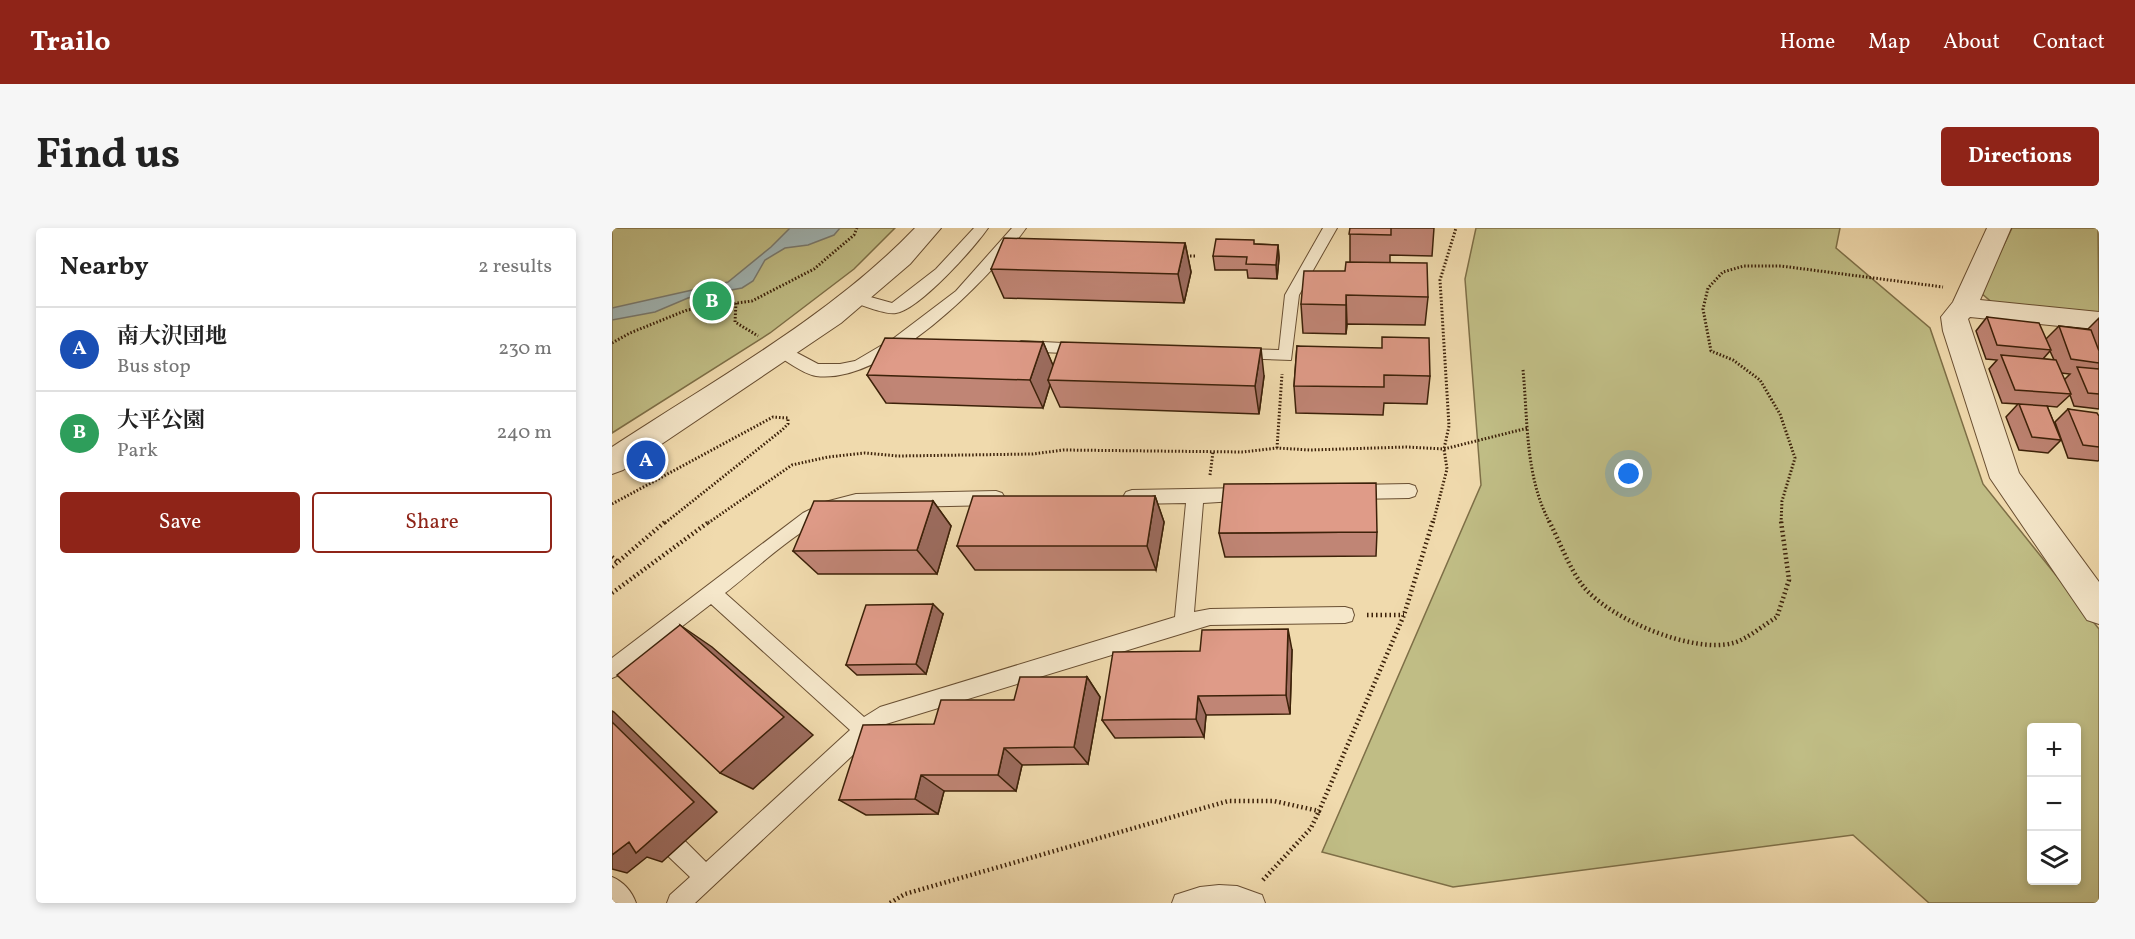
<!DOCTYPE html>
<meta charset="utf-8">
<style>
:root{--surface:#fff;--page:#f6f6f6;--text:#222;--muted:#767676;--line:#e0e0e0;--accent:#8f2418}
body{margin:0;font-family:Vollkorn,"Noto Serif JP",serif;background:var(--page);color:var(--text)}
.controls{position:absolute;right:18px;bottom:18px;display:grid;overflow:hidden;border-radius:6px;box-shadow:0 3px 9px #0003}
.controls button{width:54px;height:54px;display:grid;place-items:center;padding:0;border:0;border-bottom:2px solid var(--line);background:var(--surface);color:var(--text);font:30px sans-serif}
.you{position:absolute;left:1017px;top:246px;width:21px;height:21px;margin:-15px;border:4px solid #fff;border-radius:50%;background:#1a73e8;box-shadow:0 0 0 9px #1a73e833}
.badge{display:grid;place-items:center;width:39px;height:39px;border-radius:50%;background:var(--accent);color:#fff;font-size:20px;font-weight:700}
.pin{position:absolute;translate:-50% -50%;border:3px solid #fff;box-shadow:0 2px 6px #0006}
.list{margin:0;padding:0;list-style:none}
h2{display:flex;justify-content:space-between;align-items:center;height:78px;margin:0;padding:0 24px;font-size:26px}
h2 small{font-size:20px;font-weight:400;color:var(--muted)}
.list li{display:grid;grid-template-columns:39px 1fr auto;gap:18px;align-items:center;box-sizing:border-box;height:84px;padding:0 24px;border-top:2px solid var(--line)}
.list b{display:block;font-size:22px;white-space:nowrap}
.list p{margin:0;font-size:20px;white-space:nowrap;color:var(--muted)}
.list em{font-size:20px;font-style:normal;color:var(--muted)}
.actions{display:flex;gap:12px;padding:18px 24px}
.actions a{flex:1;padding:14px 0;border:2px solid var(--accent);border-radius:6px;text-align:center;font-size:21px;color:var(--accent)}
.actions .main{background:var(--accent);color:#fff}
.icon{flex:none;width:33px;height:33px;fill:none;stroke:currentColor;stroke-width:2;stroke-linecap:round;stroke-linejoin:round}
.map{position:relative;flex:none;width:1487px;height:675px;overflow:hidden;border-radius:6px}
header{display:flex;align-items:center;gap:36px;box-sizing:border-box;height:84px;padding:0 30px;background:var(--accent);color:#fff}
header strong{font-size:28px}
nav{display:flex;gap:33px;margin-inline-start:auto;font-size:21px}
.intro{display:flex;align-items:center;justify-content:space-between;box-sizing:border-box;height:144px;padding:0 36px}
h1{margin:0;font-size:42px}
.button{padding:15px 27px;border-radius:6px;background:var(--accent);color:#fff;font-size:21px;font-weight:700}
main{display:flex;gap:36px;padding:0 36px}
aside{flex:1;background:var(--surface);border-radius:6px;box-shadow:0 3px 9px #0003}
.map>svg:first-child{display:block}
</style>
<header>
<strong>Trailo</strong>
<nav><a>Home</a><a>Map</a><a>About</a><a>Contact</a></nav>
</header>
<div class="intro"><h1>Find us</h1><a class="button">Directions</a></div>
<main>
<aside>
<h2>Nearby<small>2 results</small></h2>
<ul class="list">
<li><span class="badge" style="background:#1a4fb4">A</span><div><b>南大沢団地</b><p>Bus stop</p></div><em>230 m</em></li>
<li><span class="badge" style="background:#2e9e5b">B</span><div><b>大平公園</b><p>Park</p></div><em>240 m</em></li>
</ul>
<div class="actions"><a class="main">Save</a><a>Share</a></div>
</aside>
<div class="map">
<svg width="1487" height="675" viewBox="0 0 1487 675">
<rect width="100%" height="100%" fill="#f0daad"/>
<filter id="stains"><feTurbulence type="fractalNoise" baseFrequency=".00333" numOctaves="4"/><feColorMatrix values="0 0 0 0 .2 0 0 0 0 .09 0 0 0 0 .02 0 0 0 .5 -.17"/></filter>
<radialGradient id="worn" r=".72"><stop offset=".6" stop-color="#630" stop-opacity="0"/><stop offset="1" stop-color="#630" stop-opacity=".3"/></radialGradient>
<path fill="#c0bd85" stroke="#7e6f47" stroke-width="1.5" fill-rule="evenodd" d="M0,0H283L242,41L158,105L0,205Z
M864,0H1228L1224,20L1318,100L1371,256L1487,401V675H1317L1241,607L841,659L710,624L869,257L853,51ZM1420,500H1464V652H1420Z
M1400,0H1486L1487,86L1382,76L1369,65Z"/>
<path fill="#a1b7b7" stroke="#797b71" stroke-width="1.5" d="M178,0H228L222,7L196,17L173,20L153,32L141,53L130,60L76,70L43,84L0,92V80L116,54L159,19Z"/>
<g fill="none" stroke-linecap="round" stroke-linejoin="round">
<g stroke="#694f32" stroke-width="2">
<path id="service" d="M362,0H376C362,20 308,81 284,85C274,87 249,77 239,73L237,70L244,65L280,75L324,41Z
M400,0H414C377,52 273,157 204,148C191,146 175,133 164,127L161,123L164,119H174L206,136H228L243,133L282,110L344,63Z
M711,0H725L687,67L679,132L620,130L617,126L620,122L625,121L667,122L673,67Z
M409,113L472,116L477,117L480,121L477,125L472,126L409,123L401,118Z
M797,256L803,258L805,263L803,268L797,270L742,271L736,269L733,264L736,259L742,257Z
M633,260L639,262L642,267L639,272L591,275L582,384L598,381L733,379L740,381L742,387L740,393L733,395L598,397L274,496L83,675H55L58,667L78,649L57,629L54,621L57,613L65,610L73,613L94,634L238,502L99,376L7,447L0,450V430L191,285L213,274L244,266L384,263L390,265L393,270L390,275L384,277L244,280C200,286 148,338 113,365L252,489L268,479L563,389L574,275L520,276L514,274L511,269L514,264L520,262Z
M0,649C12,654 20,664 24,675H0Z
M607,657L625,658L650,667L653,675H560L563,667L588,659Z"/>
</g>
<g stroke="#694f32" stroke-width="2">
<path id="minor" d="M1375,0H1399L1368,72L1487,84V102L1358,89L1356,91L1407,245L1487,354V396L1475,392L1378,250L1331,103L1329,89L1341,74Z"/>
</g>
<g stroke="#694f32" stroke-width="2">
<path id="tertiary" d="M303,0H329L298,36L229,95L11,242L0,246V219C102,152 219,88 303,0Z"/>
</g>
<path stroke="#3c2109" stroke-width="3" stroke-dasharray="1.5 2" stroke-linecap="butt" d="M571,28H585
M124,75L123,94L146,108
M0,115L18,105L75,82L140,73L202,41L242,7L245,0
M911,142C916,193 913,249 938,295
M665,220L670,146
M598,247L601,224
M0,276L161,189L176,190V196L170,202L53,295
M96,295L180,237L216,229L253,225L286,228L421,226L451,222L631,224L665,220L698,222L795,219L832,221L916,200
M821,295L835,241L832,221L837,198L828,52L844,0
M1169,295L1170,273L1183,230L1168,186L1148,152L1121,132L1099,123L1091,81L1096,60L1111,44L1132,38H1169L1331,59"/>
<path stroke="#3c2109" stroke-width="4.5" stroke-dasharray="1.5 3" stroke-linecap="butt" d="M937,293C948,314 957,340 971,358C997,391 1081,426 1121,415C1134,412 1153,396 1165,389L1177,352L1169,293
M0,329L6,334
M0,339L54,293
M0,365L98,293
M755,387H792
M651,652L699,600L707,583
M278,675L293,666L616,573H662L707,583L792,387L821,293"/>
<use href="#service" fill="#f5e7ca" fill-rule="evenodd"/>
<use href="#minor" fill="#f5e7ca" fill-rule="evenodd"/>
<use href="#tertiary" fill="#f5e7ca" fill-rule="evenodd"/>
</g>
<path fill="#c08575" stroke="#3c2109" stroke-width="1.5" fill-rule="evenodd" d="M738,0H822L820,28L778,27V34L816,69L813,97L735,96L734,106L691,105L689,76L733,43L738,34Z
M573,15L579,44L572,75L392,70L379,41Z
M643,16L666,17L667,30L665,51L636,50L635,42H603L601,28Z
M1375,89L1434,111L1447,98L1476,101L1487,90V140L1486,141H1487V181L1462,178L1458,167L1445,179L1435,178L1449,212L1436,225L1407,222L1394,189L1406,176L1390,175L1377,141L1385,132L1374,131L1364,103ZM1438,123L1442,132L1431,131ZM1449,145L1458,146L1452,152Z
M431,114L441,138L652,148L647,186L448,179L438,157L431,180L274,175L255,147Z
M685,118L818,148L815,176L772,175L771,187L684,185L682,158Z
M1456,181L1487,188V232L1486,233L1456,230L1443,194Z
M543,268L552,294L544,342H363L345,318Z
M321,273L339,298L325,346H206L181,323Z
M765,304L764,328L613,329L607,305Z
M331,386L314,446L245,447L234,437Z
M680,422L678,486L594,487L592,509L503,510L490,492Z
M475,449L488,469L476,536L410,537L404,563H332L326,586L254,587L227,572L322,496L402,472Z"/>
<path fill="#9c6c5f" stroke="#3c2109" stroke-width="1.5" d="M573,15L579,44L572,75L566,46Z
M666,17L667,30L665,51L664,37Z
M734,67L735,96L734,106Z
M431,114L443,142L436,152L438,157L431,180L418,152Z
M649,120L652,148L647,186L643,158Z
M543,268L552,294L544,342L535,318Z
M321,273L339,298L325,346L305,322Z
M321,376L331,386L314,446L304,436Z
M68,397L100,419L201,507L141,561L108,545Z
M676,401L680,422L678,486L674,467Z
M475,449L488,469L476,536L462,519Z
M586,468L594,487L592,509L584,491Z
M0,483L2,484L105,584L50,634L35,629L15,645L0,641V627L17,614L0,494Z
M392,520L410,537L404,563L386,547Z
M309,547L332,563L326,586L303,571Z"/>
<path fill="#df9b88" stroke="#3c2109" stroke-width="1.5" d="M738,0H779V7L737,6Z
M392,10L573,15L566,46L379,41Z
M604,11L642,12V16L666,17L664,37L634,36L635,29L601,28Z
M734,34L815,35L816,69L734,67V77L689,76L692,43H733Z
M1375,89L1427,95L1439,122L1385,117Z
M1447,98L1479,102L1487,123V135L1459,131Z
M770,109L817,110L818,148L772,147V159L682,158L685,118L770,120Z
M273,110L431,114L418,152L255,147Z
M449,114L649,120L643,158L436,152Z
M1389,127L1444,132L1459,166L1403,162Z
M1465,139L1487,141V166L1476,165Z
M1407,176L1435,178L1449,212L1420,209Z
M1456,181L1485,185L1487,188V219L1471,217Z
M764,255L765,304L607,305L612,256Z
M361,268H543L535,318H345Z
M202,273H321L305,322L181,323Z
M321,376L304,436L234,437L254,377Z
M68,397L172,489L108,545L5,447Z
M676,401L674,467L586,468L584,491L490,492L501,424L588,423L590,402Z
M408,449H475L462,519L392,520L386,547H309L303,571L227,572L251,497L322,496L329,472H402Z
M0,494L82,574L24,625L17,614L0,627Z"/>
<rect width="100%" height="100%" filter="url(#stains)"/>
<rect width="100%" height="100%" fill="url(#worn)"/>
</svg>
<div class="controls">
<button>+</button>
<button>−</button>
<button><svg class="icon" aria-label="layers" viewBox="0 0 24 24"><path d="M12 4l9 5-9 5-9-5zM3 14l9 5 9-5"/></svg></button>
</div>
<div class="you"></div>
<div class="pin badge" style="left:34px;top:232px;background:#1a4fb4">A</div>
<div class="pin badge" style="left:100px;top:73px;background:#2e9e5b">B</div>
</div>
</main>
